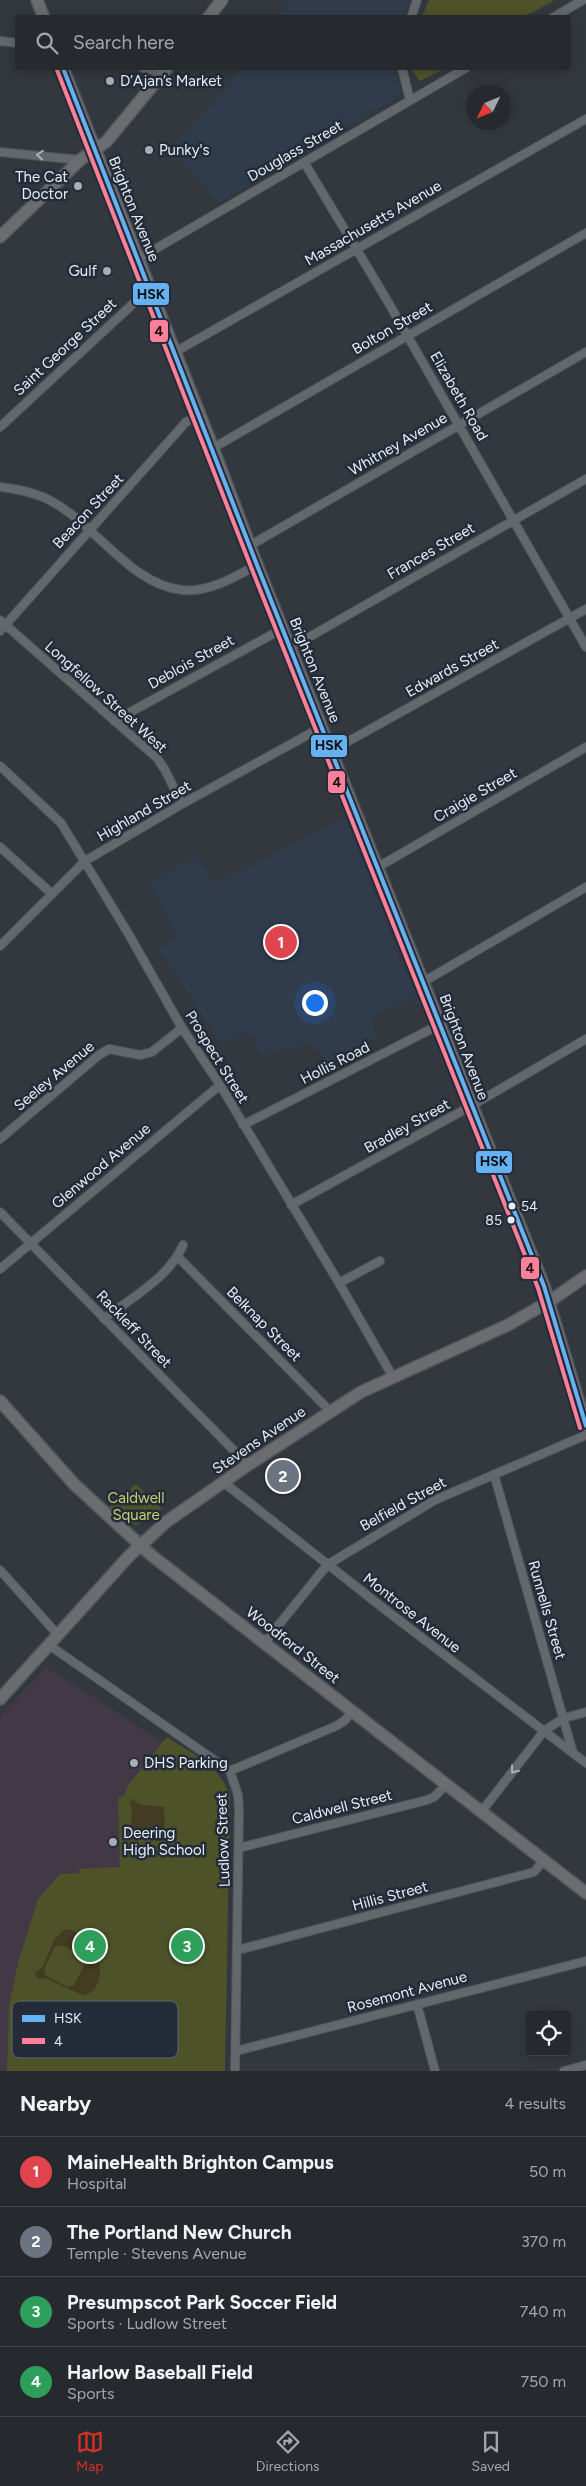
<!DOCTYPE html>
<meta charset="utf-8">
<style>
:root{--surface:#262a2f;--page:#2e3237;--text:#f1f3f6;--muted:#a4a7aa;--line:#42464b;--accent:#d93025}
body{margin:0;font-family:Figtree,sans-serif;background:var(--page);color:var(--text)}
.controls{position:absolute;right:15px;bottom:15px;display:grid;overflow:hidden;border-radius:5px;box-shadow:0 2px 12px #0003}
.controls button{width:45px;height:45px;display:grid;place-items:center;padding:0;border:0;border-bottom:1px solid var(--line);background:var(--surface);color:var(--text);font:25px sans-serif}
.compass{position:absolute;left:466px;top:85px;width:45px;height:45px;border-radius:50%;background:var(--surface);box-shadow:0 2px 12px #0003;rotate:227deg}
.you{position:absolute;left:314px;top:1002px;width:18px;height:18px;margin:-12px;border:4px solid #fff;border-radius:50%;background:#1a73e8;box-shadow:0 0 0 8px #1a73e833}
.badge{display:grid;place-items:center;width:32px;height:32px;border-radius:50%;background:var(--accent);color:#fff;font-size:16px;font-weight:700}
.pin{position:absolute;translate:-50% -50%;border:2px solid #fff;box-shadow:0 1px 5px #0006}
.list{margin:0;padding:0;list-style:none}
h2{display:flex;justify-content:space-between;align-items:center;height:65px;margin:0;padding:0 20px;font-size:21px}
h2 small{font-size:16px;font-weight:400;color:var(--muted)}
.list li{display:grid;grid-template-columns:32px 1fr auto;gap:15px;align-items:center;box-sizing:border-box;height:70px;padding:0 20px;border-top:1px solid var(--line)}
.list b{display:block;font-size:19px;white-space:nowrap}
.list p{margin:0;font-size:16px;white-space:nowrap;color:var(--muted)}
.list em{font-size:16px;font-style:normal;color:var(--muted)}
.icon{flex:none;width:28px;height:28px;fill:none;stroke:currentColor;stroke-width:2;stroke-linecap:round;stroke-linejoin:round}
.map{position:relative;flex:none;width:586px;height:2071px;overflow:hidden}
.search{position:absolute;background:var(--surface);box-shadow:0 2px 12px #0003;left:15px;right:15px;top:15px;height:55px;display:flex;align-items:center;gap:12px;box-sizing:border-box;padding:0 18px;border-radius:5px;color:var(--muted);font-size:19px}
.sheet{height:345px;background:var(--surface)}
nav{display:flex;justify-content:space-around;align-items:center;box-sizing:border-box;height:70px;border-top:1px solid var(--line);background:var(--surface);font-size:14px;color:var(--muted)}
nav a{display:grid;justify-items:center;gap:2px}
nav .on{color:var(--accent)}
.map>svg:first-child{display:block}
</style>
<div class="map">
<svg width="586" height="2071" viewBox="0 0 586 2071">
<rect width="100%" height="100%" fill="#33383f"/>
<path fill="#303b4c" d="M290,0H410L403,17H278Z
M242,68H393L403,93L218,203L172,147L228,86Z
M345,817L416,998L371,1016L377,1037L326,1063L312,1043L262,1056L247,1032L222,1045L158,948L177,936L150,882L197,856L214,884Z"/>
<path fill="#433846" d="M46,1667L226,1783L224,2071H0V1718Z"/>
<path fill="#4d5229" d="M429,0H555L524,17H422Z
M410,68H446L420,81Z
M136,1484L162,1509L137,1525L124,1521L108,1508Z
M167,1737C193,1755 219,1764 230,1796L225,2071H7L9,2007L18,1963L38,1899L60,1874L79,1873V1869L120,1867L118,1798L125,1795L127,1787Z"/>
<path fill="#433c22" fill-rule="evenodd" d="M131,1799L140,1804L164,1807L165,1825C158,1838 142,1844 130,1836L132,1810L129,1803Z
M65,1929C100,1933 114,1985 84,1996L45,1978L38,1979L35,1975L36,1971L42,1968L54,1940ZM61,1945L83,1956L86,1962L74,1985L68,1987L46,1976L44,1969L55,1947Z"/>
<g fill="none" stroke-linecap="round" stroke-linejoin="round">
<g stroke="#50555c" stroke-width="10">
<path id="street" d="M411,18L417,0
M552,18L583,0
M0,41L18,43
M143,68L163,72
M402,68L410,100
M0,152L80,160
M304,162L384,295L586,647
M138,259L466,68
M175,352L586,119
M0,427L149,289
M213,448L586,233
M0,487C16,489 37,493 51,501C95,524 131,585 182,590C208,593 235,577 257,565
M249,546L586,352
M0,620L157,758L165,770L182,804
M0,631L186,422L200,416
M290,648L586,479
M114,721L282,629
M331,751L586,609
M0,766L61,823L128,933L182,1028L220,1085L339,1283L393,1377
M0,847L52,894
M378,867L586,747
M0,946L85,861L182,804L322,727
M423,982L586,887
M243,1125L439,1025
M0,1139L99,1055L109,1049L140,1055L152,1052L182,1028
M291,1205L471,1106L586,1039
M0,1212L248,1465
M178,1257L330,1411
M0,1269L220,1085
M339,1283L380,1261
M104,1319C131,1298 170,1277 183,1245
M494,1474L573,1753
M223,1482L387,1611L586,1763
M0,1570L58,1635
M265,1642L327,1565L435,1500L586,1435
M49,1645L230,1771L238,1795L239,1810L235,2071
M230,1771L336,1726L344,1721L353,1711
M482,1811L544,1731L564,1718L586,1712
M239,1848L427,1800L434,1797L447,1784
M238,1950L534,1872L544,1860
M417,2004L435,2071
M236,2051L586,1961
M564,2071L586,2065"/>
</g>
<g stroke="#50555c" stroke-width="14">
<path id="secondary" d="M37,0L44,18
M208,18L222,0
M63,68L213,448L257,565L544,1286L586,1426
M0,237L80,160L106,142L167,68
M0,1401L74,1484L151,1555L586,1893
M0,1699L129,1556L166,1522L248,1465L361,1392L510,1324L550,1301L586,1276"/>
</g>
<use href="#street" stroke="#63686d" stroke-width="8"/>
<use href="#secondary" stroke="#6b6c6f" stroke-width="11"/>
<g stroke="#242c39" stroke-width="8">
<path id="bus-1" d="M63,68L257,565L544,1286L586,1426"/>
</g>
<g stroke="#242c39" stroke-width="8">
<path id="bus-2" d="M57,70L251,567L538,1288L580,1428"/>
</g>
<use href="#bus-1" stroke="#66b1f2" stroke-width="4"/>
<use href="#bus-2" stroke="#ff8098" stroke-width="4"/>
</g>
<defs><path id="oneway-chevron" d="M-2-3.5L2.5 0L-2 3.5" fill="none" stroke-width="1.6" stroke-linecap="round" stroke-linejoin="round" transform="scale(1.25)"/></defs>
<g stroke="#acb1b8">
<use href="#oneway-chevron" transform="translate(40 155) rotate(-175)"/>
<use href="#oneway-chevron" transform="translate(514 1770) rotate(128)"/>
</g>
<g fill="#a8aeb6" stroke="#242c39" stroke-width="2">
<circle cx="110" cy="81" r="5"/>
<circle cx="149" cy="150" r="5"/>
<circle cx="78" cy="186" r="5"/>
<circle cx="107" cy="271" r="5"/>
<circle cx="134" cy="1763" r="5"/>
<circle cx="113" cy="1842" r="5"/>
</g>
<g fill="#e7edf6" stroke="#242c39" stroke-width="2">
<circle cx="512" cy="1206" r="4.5"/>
<circle cx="511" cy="1220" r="4.5"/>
</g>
<g text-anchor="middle" stroke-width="5" stroke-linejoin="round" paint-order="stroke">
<g font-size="14" fill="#e7edf6" stroke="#242c39" text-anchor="start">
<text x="521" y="1211">54</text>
<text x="502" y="1225" text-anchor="end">85</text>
</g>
<g font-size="15" fill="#e7edf6" stroke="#242c39" text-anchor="start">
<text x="120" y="86">D’Ajan’s Market</text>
<text x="159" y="155">Punky's</text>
<text x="68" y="182" text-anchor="end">The Cat<tspan x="68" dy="17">Doctor</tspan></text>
<text x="97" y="276" text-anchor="end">Gulf</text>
<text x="144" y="1768">DHS Parking</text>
<text x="123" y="1838">Deering<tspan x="123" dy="17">High School</tspan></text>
</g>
<g font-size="15" fill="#e7edf6" stroke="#242c39">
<text transform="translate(295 151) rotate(-30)" y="5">Douglass Street</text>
<text transform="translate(134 209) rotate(68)" y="5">Brighton Avenue</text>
<text transform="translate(373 223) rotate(-30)" y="5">Massachusetts Avenue</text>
<text transform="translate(392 328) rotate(-30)" y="5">Bolton Street</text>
<text transform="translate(65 347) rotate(-43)" y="5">Saint George Street</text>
<text transform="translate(459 396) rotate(60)" y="5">Elizabeth Road</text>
<text transform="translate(398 444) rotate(-30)" y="5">Whitney Avenue</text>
<text transform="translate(88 511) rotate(-47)" y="5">Beacon Street</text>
<text transform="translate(431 551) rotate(-30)" y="5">Frances Street</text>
<text transform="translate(191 662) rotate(-29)" y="5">Deblois Street</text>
<text transform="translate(452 668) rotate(-29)" y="5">Edwards Street</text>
<text transform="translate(315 670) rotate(68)" y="5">Brighton Avenue</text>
<text transform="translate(106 697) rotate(42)" y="5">Longfellow Street West</text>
<text transform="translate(475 795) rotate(-30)" y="5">Craigie Street</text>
<text transform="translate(144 811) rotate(-30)" y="5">Highland Street</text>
<text transform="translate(464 1047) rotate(69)" y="5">Brighton Avenue</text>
<text transform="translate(217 1057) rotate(58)" y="5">Prospect Street</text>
<text transform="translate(335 1063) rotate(-27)" y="5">Hollis Road</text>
<text transform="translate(54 1076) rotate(-40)" y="5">Seeley Avenue</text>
<text transform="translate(407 1126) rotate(-29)" y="5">Bradley Street</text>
<text transform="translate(101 1166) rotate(-40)" y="5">Glenwood Avenue</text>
<text transform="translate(264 1324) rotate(45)" y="5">Belknap Street</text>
<text transform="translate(134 1329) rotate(46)" y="5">Rackleff Street</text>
<text transform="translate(259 1440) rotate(-34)" y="5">Stevens Avenue</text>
<text transform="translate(403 1504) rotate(-29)" y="5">Belfield Street</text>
<text transform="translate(547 1610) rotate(74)" y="5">Runnells Street</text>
<text transform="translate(412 1613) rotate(38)" y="5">Montrose Avenue</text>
<text transform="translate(293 1645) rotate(38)" y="5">Woodford Street</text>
<text transform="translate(342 1807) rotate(-14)" y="5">Caldwell Street</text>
<text transform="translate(223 1840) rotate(-92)" y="5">Ludlow Street</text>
<text transform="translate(390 1896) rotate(-15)" y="5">Hillis Street</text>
<text transform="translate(407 1992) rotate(-15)" y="5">Rosemont Avenue</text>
</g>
<g font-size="15" fill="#c6d16d" stroke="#242c39">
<text x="136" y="1503">Caldwell<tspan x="136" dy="17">Square</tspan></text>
</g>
</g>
<rect x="12" y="2001" width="166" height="57" rx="8" fill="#242c39" stroke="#5e6672" stroke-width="1"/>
<rect x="22" y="2015" width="23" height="7" fill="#66b1f2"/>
<rect x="22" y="2038" width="23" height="6" fill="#ff8098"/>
<g font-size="14" fill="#e7edf6">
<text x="54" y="2023">HSK</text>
<text x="54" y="2046">4</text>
</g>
<g stroke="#242c39" stroke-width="2">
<rect x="132" y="282" width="38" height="24" rx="5" fill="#66b1f2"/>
<rect x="149" y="319" width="20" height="24" rx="5" fill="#ff8098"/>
<rect x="310" y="734" width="38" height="24" rx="5" fill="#66b1f2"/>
<rect x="327" y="770" width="19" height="24" rx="5" fill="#ff8098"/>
<rect x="475" y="1150" width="38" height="24" rx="5" fill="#66b1f2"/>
<rect x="520" y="1256" width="20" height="24" rx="5" fill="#ff8098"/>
</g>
<g font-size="14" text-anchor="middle" font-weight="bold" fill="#111">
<text x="151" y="299">HSK</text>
<text x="159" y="336">4</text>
<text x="329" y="750">HSK</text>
<text x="337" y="787">4</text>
<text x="494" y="1166">HSK</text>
<text x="530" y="1273">4</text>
</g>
</svg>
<div class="controls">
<button><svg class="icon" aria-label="locate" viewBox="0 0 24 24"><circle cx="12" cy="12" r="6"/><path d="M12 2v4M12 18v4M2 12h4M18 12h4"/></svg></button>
</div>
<svg class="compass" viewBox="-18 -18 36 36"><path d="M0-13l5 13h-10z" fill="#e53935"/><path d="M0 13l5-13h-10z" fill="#a4a7aa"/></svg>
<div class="you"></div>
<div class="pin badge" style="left:281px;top:942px;background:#e0444e">1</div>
<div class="pin badge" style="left:283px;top:1476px;background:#6b7280">2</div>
<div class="pin badge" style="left:187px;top:1946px;background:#2e9e5b">3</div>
<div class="pin badge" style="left:90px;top:1946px;background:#2e9e5b">4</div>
<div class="search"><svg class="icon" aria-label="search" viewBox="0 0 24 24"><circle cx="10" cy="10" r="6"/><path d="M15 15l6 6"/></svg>Search here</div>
</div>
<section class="sheet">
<h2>Nearby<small>4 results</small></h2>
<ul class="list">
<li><span class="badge" style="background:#e0444e">1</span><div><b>MaineHealth Brighton Campus</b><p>Hospital</p></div><em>50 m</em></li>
<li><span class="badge" style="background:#6b7280">2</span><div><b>The Portland New Church</b><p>Temple · Stevens Avenue</p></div><em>370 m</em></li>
<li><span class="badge" style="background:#2e9e5b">3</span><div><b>Presumpscot Park Soccer Field</b><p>Sports · Ludlow Street</p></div><em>740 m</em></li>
<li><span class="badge" style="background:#2e9e5b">4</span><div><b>Harlow Baseball Field</b><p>Sports</p></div><em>750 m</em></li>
</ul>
</section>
<nav>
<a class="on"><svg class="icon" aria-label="map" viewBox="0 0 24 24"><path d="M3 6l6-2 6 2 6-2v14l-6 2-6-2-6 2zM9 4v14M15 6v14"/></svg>Map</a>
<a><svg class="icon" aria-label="directions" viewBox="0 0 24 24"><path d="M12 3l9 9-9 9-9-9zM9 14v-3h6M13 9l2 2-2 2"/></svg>Directions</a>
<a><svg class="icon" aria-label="saved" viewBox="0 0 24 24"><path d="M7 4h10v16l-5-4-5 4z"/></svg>Saved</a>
</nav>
